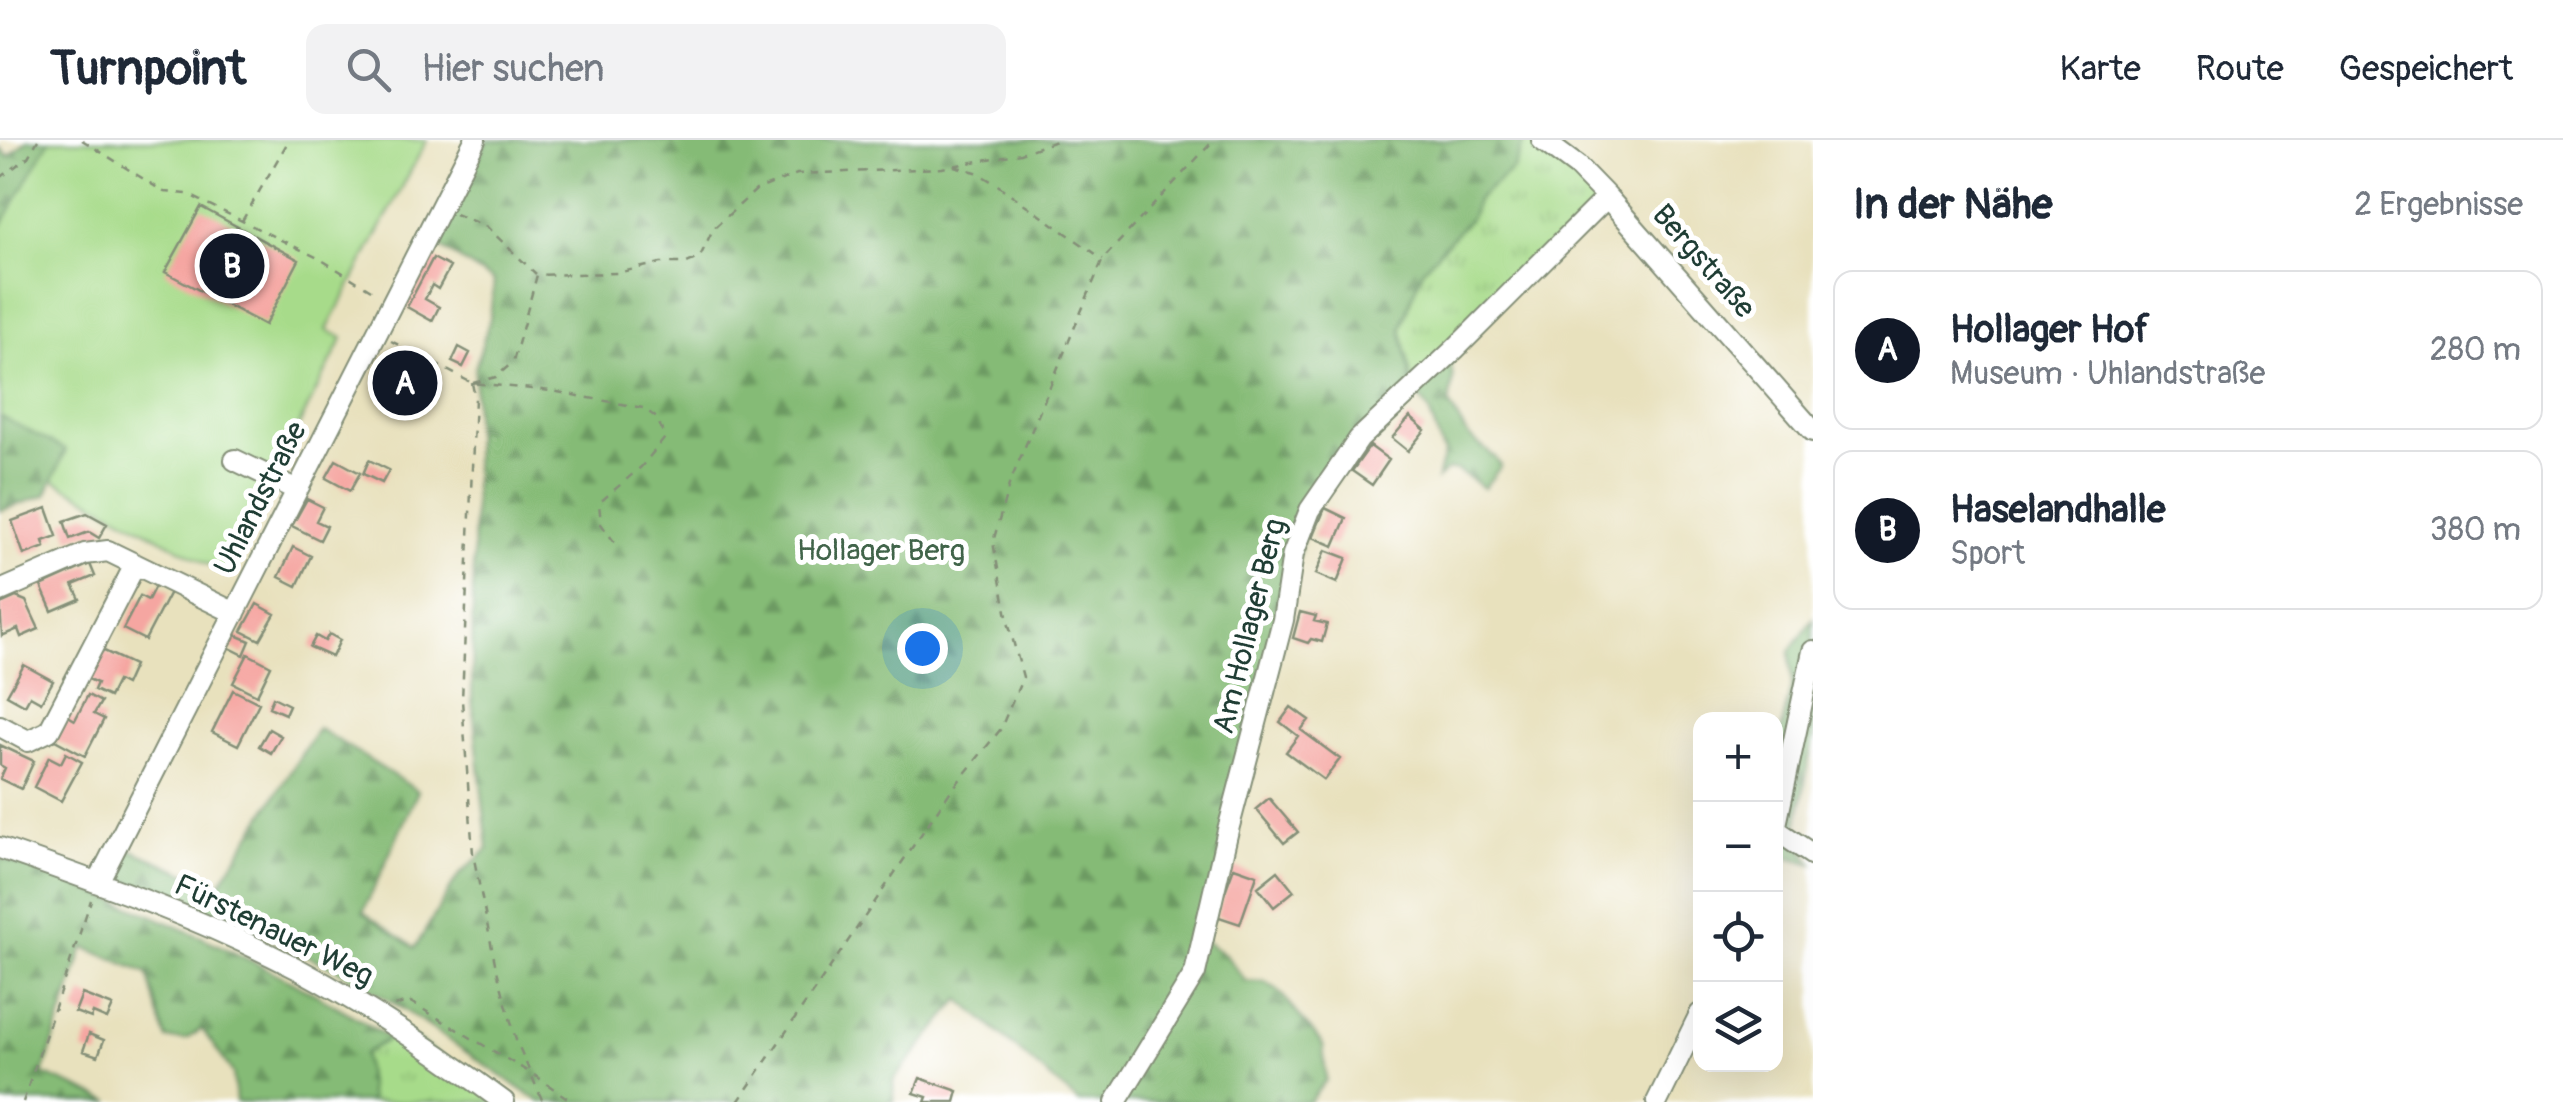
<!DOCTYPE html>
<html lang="de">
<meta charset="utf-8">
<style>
:root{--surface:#fff;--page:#f2f2f3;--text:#1f2937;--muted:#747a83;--line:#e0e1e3;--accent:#111827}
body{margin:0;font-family:Pangolin,sans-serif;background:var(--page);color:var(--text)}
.controls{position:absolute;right:30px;bottom:30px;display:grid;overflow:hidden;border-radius:20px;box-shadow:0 10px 40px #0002}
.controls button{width:90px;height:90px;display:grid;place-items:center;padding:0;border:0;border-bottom:2px solid var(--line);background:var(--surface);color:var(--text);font:50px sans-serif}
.you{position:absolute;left:922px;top:508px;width:35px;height:35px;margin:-25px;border:8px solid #fff;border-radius:50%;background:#1a73e8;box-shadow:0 0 0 15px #1a73e833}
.badge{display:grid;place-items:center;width:65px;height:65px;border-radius:50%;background:var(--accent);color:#fff;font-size:32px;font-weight:700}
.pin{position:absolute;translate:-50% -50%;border:5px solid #fff;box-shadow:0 2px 10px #0006}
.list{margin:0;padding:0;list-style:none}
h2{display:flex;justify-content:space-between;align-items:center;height:130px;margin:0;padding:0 40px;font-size:42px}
h2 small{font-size:32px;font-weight:400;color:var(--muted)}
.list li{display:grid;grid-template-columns:65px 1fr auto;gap:30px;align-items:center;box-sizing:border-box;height:160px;margin:0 20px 20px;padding:0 20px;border:2px solid var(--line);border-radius:20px}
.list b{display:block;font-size:38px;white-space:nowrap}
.list p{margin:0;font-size:32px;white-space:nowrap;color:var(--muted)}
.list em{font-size:32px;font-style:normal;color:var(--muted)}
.icon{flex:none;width:55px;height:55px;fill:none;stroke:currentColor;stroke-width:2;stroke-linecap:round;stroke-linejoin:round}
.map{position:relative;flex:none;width:1813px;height:962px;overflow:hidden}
header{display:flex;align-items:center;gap:60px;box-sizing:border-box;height:140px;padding:0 50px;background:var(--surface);border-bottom:2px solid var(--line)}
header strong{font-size:48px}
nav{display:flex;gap:55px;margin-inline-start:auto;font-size:35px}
.search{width:700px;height:90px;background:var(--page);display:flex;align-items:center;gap:25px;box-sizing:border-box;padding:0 35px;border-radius:20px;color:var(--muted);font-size:38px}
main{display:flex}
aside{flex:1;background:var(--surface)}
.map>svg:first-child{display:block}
</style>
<header>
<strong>Turnpoint</strong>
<div class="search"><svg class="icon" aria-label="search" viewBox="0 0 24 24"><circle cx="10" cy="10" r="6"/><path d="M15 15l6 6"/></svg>Hier suchen</div>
<nav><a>Karte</a><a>Route</a><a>Gespeichert</a></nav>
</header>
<main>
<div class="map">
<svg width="1813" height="962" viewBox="0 0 1813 962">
<defs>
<pattern id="grass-tufts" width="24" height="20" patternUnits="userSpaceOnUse" patternTransform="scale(2.5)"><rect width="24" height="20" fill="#a7db8a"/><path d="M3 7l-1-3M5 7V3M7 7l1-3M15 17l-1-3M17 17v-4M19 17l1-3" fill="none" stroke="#8fbd78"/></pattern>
<pattern id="forest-firs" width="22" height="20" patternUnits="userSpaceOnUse" patternTransform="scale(2.5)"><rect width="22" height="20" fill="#85bb76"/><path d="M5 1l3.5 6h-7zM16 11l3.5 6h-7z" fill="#6c9962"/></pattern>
</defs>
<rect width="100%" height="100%" fill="#fff"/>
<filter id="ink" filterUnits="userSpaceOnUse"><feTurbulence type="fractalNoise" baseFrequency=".01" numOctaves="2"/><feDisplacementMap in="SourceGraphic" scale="20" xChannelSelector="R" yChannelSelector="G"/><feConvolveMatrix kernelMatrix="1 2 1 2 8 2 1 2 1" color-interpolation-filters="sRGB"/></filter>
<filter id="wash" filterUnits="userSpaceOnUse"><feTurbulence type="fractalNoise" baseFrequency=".0048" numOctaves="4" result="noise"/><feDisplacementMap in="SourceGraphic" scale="40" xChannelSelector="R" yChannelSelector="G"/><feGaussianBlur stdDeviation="2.25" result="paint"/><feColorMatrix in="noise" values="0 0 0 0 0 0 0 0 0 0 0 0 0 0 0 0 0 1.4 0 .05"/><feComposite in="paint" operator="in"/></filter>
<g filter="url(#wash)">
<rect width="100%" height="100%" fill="#e8e1bd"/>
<path fill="url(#grass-tufts)" stroke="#638c5f" stroke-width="2.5" d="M1524,0H1542L1607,57L1413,248L1401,188L1422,130L1470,77L1478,58L1514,28Z
M403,890L504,962H370L364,914Z"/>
<path fill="url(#forest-firs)" stroke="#527c55" stroke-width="2.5" d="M27,0H50L0,88V8L9,17Z
M487,0H1524L1514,28L1478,58L1471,77L1422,130L1401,188L1413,247L1449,215L1453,239L1449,264L1467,295L1495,317L1501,326L1484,348L1457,330H1447L1437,339L1444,314L1429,271L1413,248L1310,370L1202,799L1226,816L1246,841L1265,842L1278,850L1323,905L1326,940L1309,962H1078L960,859L893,941L894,962H540L397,865L336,829L257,793L117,737L129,709L218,747L318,588L418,651L363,772L415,808L458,736L488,709L472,559L475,229L490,178L494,141L435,104Z
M0,276L66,310L46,355L0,371Z
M1813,479V597L1795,697L1813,724L1788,717L1776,709V613L1792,543L1790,511Z
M0,718C131,762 273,824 389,898L364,914L370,962H236L233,933L202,889L185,900L167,899C158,878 155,856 147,833L84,807L43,934L111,962H0Z"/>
<path fill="#a7db8a" stroke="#638c5f" stroke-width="2.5" d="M50,0H427L327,190L343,198L224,433L53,340L66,310L0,276V88Z"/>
<g id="blocks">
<path fill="#f5a6a1" d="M201,67L299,120L265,185L165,132Z
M433,118L450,127L438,149L432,145L425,159L439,167L432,181L407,167Z
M459,207L470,213L463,227L452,222Z
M394,221L430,240L416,265L381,246Z
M1410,277L1425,290L1408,311L1392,298Z
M1370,306L1389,320L1372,345L1352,331Z
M336,320L360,333L350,351L326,338Z
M369,320L389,330L382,343L363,334Z
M307,359L323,367L316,381L327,386L320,400L292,386Z
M47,368L57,396L43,401L45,407L24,415L12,381Z
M1325,368L1346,378L1334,406L1313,397Z
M87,373L107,384L99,398L89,392L70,399L64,381Z
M293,407L311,416L297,446L279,437Z
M1326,410L1347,418L1337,443L1316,434Z
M90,424L95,436L73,445L80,459L52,471L41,446Z
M156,444L170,452L145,500L123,489L140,456L148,460Z
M16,457L26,461L39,489L21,497L18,489L2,496L0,464Z
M257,464L275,474L260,500L242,491Z
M1300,472L1316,476L1314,481L1327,484L1322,502L1311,499L1308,503L1293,498Z
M234,494L250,501L244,515L228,507Z
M329,494L340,500L332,517L310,507L316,496L325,501Z
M102,510L134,525L125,545L117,541L109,557L94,550L97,543L88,539Z
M248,514L271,526L257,555L233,543Z
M24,525L53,541L41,562L30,556L25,565L7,555Z
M233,550L259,563L238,605L212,592Z
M88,555L101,562L94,574L104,579L85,616L55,600L68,576L75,580Z
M273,557L289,565L285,574L269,567Z
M1291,567L1309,580L1301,590L1340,619L1324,640L1286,612L1298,596L1280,582Z
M269,589L281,596L271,613L259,606Z
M0,605L34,621L21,649L0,639L5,628L0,625Z
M66,613L82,622L61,661L34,647L49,617L61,623Z
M1269,658L1298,692L1284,703L1256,669Z
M1234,727L1257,735L1240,784L1216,776Z
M1278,731L1294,751L1274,767L1258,747Z
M82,854L113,866L107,879L93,873L91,878L75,872Z
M89,894L104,900L98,916L83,911Z
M920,938L958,951L955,962H925L927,957L914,953Z"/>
</g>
</g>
<g filter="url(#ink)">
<use href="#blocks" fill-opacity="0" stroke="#848f78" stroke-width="2.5"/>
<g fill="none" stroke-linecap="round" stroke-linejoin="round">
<g stroke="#848f78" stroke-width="24">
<path id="minor" d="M1542,0L1577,26L1607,57L1813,291
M235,320L297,350
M0,451L85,414L108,411L235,473
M0,586L28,601L49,591L135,425
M1776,685L1813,511
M1776,690L1813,715
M0,708C101,743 203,779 298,829C371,868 438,913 504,962
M98,742L475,0
M1116,962L1195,833L1228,690L1283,480L1293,414L1310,370L1359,299L1455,209L1607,57
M1657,962L1700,874"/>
</g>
<path stroke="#848f78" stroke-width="2.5" stroke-dasharray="8 8" stroke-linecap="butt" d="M82,0L164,52L187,54L320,119L376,153
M954,26L976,32L996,44L1103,119
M0,38L28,17L38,0
M455,74L487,87L536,134
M242,81L289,0
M391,201L472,243L552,251L643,268L657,278L665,298L641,327L599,363L601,384L615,403
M472,243L475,258L462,560L473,714L495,823L516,900L543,962
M473,243L496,237L513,222L537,135L617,133L661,123H687L700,117L713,89L756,50L797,34L942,28L1021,13L1059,0
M395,866L409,861L527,931
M534,935L573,962
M23,962L91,760
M738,962L950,652L1000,590L1023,537L1008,482L993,402L1009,345L1103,119L1214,0"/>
<use href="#minor" stroke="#fff" stroke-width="20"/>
</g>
</g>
<g text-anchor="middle" stroke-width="10" stroke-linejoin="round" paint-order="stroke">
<g font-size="30" fill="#1f3d34" stroke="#fff">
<text transform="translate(1704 121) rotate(49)" y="10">Bergstraße</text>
<text transform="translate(260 358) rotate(-63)" y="10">Uhlandstraße</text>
<text transform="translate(1249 486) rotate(-76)" y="10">Am Hollager Berg</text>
<text transform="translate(274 790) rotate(26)" y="10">Fürstenauer Weg</text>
</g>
<g font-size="30" fill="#41644a" stroke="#fff">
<text x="881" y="420">Hollager Berg</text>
</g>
</g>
</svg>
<div class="controls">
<button>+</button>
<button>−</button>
<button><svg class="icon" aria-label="locate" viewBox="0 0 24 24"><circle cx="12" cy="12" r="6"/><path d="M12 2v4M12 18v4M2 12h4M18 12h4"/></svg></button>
<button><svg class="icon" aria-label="layers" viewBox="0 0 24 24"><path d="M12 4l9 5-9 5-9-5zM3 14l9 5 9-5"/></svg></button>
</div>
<div class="you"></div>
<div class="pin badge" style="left:405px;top:243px">A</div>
<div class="pin badge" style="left:232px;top:126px">B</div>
</div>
<aside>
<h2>In der Nähe<small>2 Ergebnisse</small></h2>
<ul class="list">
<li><span class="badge">A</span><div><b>Hollager Hof</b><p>Museum · Uhlandstraße</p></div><em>280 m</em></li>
<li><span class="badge">B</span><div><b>Haselandhalle</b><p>Sport</p></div><em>380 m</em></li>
</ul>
</aside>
</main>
